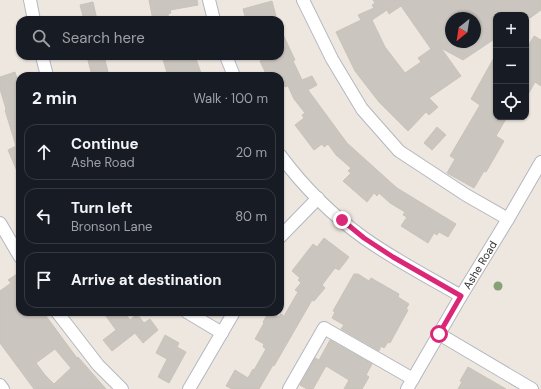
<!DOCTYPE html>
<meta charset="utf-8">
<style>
:root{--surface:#171b24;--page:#242831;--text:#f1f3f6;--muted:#9ea1a6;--line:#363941}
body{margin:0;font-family:"DM Sans",sans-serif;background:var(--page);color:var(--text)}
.controls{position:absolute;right:12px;top:12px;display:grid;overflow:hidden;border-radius:8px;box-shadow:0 1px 3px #0004}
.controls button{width:36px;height:36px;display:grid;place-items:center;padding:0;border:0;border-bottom:1px solid var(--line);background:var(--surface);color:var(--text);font:20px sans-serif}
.compass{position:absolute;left:445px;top:12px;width:36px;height:36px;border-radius:50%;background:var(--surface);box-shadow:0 1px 3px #0004;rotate:210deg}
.stop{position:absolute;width:12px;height:12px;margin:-9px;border:3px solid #db2777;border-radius:50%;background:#fff}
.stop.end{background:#db2777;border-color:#fff;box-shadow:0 1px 4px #0008}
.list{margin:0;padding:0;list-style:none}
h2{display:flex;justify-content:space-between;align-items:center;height:52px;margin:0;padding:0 16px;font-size:17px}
h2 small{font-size:13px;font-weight:400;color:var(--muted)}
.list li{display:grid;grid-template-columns:26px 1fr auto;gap:12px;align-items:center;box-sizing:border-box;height:56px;margin:0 8px 8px;padding:0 8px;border:1px solid var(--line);border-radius:12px}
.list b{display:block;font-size:15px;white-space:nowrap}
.list p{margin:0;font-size:13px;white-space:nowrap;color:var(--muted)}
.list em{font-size:13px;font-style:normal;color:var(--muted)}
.icon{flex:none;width:22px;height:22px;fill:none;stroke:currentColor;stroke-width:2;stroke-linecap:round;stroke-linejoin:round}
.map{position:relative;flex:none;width:541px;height:389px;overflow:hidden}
.search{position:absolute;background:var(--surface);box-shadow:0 1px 3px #0004;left:16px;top:16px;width:268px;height:44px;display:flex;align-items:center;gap:10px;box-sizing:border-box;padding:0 14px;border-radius:12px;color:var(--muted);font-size:15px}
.panel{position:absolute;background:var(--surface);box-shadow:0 1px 3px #0004;left:16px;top:72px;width:268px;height:244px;border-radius:12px}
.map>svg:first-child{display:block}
</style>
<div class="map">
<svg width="541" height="389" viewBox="0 0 541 389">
<rect width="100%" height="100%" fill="#eee7e0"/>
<path fill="#cac5be" stroke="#c9c3b9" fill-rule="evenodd" d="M149,0H197L198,5L170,10L171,13L168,14L169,20H153Z
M373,0H541V10L530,18L528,15H496V38L463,60L441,48L461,76L429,98L438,107L429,115L426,112L408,131L379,102L355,71L336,32L361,20L358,15L374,8L372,5L375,3ZM401,6L431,49L418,58L421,62L405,73L385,47L372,20L387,10L389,14ZM451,18H475V42H451Z
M272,1L277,20H246L243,9Z
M93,2L97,20H84L80,5Z
M280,28L295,60L293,61L302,80L312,76L317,85L308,90L347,143L397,188L456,224L448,237L439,232L437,235L434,233L428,243L401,226L407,217L403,215L405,212L390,203L379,193L377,196L374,193L367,202L343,181L351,173L348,171L351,168L336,155L328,144L324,147L322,144L314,150L295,125L304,118L302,115L305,113L294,99L288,86L285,87L284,84L280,86V76H267L260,61L270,56H280Z
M534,36L541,40V86L535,82L526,98V50Z
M496,54V117H507L496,136L504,141L486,172L484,171L474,188L447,173L455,159L450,156L480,105L471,99Z
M87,56H104L109,76H92Z
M162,56H195L202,76H168Z
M15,72L20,87L16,88L20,100V178L8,150L16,146L5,110L6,109L0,89V77Z
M437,127L446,135L432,150L424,143Z
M324,238L349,257L339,270L335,268L322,285L325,288L314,301L312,300L274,366L273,365L259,389H232L226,386L235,370L248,378L253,369L254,370L266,349L263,347L264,344L255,339L264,323L263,322L269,312L279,317L281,314L284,316L298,292L295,290L301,283L298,280L300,278L292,271L313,244L317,247Z
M20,272V312H43L77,358L78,357L106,389H34L14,362L0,343V291L11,283L8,280ZM55,349L71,368L54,384L45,375L36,363Z
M354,274H358L369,281L371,278L399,294L398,297L409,304L406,309L408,310L390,343L388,342L384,348L381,346L379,351L341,329L344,325L332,318L335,312L333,311Z
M103,312H124L130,320L137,314L144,323L150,319L158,330L143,343L135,333L112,351L103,340L116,330Z
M165,335L179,343L177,347L186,352L169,383L158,377L167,359L156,353Z
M330,340L372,364L366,375L369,377L362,389H344L349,380L326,366L313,389H307L300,385L315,358L319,360Z
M468,367L506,389H458L462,382L460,381Z"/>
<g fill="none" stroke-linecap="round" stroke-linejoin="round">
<g stroke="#b3b7c0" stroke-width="14">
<g id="minor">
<path d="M30,0L34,20"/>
<path d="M209,0L214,20"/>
<path d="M303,0L332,59L362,109L399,151L466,195L508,219"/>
<path d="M42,56L47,76"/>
<path d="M226,56L234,76"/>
<path d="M280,155C303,186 332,215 364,238C395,260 428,277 461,296"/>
<path d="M0,223L20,257"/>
<path d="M280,237L318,198"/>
<path d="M57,312L98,365L122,389"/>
<path d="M187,312L222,333"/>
<path d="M439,334L532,389"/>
<path d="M0,385L3,389"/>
<path d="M189,389L234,312"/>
<path d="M289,389L324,328L413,379"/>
<path id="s1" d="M407,389L461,296L508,219L541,162"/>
</g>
</g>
<use href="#minor" stroke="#fff" stroke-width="12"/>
</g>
<circle fill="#87a275" cx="498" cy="286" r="4.5"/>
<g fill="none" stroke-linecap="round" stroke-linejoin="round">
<path stroke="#db2777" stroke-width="5" d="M342,220L364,238L393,257L461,296L439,334"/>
</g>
<g text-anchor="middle" stroke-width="3" stroke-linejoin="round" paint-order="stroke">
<g font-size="11" fill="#2d2d2d" stroke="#fff">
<text dy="4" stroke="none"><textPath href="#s1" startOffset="144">Ashe Road</textPath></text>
</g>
</g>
</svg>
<div class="controls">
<button>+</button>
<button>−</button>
<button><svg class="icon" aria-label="locate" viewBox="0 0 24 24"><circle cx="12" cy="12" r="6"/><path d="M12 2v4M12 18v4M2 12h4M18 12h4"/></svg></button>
</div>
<svg class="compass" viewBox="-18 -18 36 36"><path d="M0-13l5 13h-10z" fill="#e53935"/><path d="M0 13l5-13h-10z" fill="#9ea1a6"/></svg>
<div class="stop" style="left:439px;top:334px"></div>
<div class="stop end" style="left:342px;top:220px"></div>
<div class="search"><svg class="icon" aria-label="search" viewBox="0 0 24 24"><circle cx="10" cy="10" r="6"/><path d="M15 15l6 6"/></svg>Search here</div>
<section class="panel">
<h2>2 min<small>Walk · 100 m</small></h2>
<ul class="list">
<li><svg class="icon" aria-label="ahead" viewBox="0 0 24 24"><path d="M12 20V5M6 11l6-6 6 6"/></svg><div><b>Continue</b><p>Ashe Road</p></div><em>20 m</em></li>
<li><svg class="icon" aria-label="left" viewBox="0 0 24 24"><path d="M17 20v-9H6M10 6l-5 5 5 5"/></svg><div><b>Turn left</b><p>Bronson Lane</p></div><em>80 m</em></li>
<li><svg class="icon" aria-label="arrive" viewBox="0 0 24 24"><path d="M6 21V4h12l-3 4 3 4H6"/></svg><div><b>Arrive at destination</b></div></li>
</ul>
</section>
</div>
